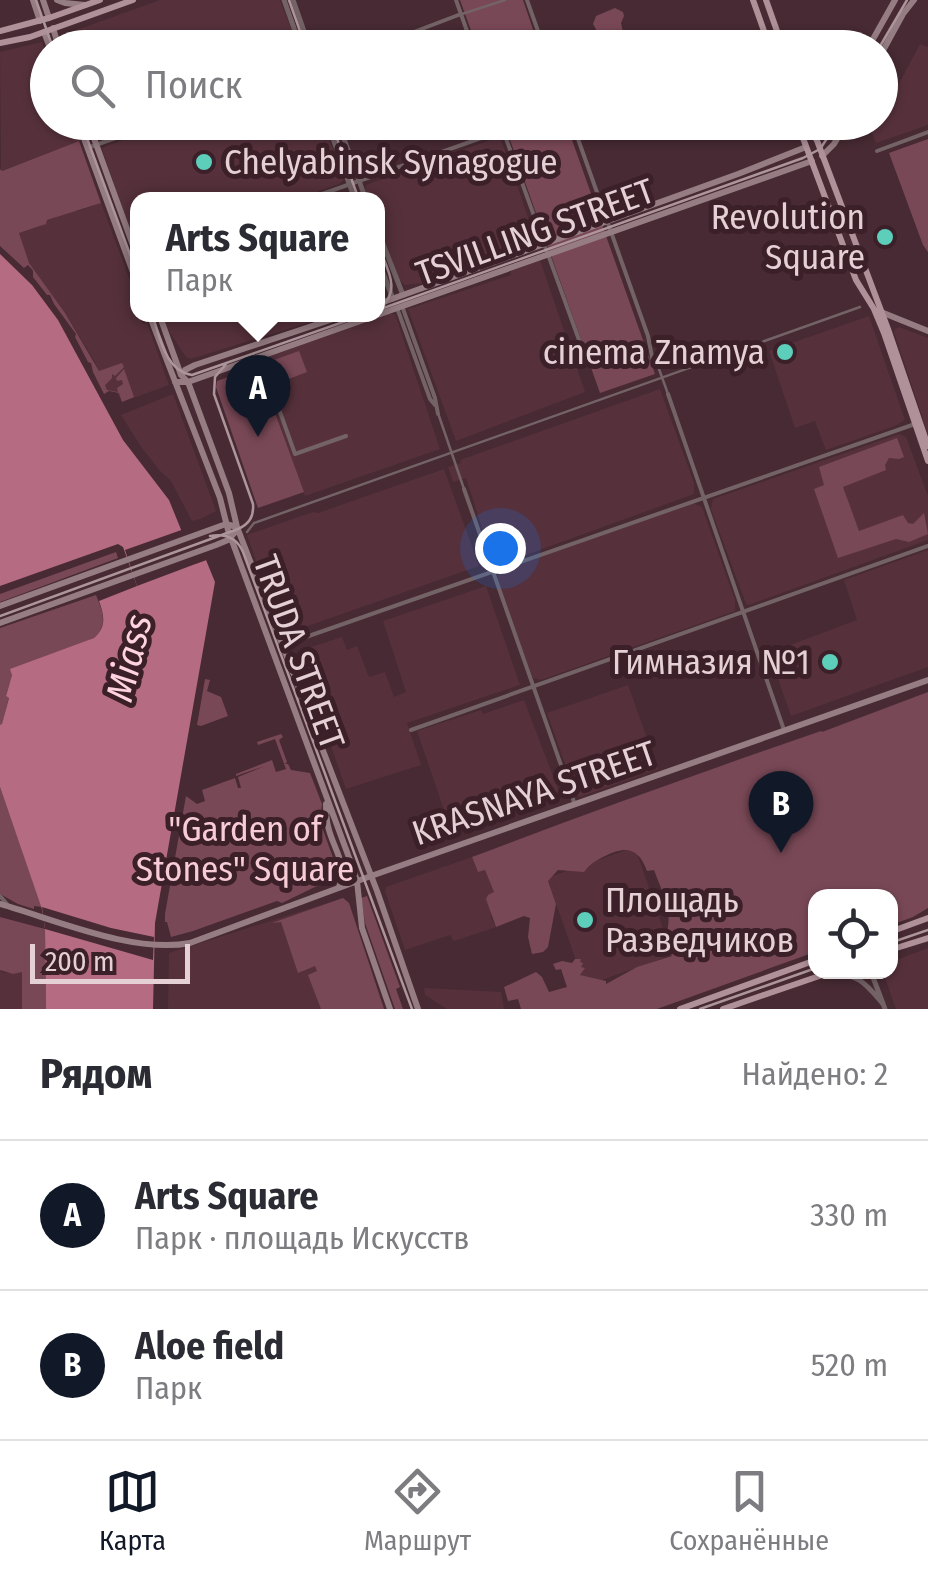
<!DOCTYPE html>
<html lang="ru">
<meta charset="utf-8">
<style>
:root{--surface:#fff;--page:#f2f2f3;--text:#2b2b33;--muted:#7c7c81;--line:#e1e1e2;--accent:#111827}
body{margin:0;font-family:"Fira Sans Condensed",sans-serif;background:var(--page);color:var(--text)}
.controls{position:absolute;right:30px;bottom:30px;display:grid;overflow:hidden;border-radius:20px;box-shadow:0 2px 8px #0004}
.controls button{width:90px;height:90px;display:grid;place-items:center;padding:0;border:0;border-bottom:2px solid var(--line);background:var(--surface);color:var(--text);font:50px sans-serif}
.scale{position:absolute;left:30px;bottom:25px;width:160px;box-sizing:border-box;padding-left:10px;border:5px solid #e4d0d5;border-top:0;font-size:28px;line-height:35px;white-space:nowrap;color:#e4d0d5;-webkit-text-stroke:8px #3c2029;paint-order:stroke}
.you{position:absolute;left:500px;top:548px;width:35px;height:35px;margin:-25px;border:8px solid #fff;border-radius:50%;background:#1a73e8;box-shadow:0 0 0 15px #1a73e833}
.badge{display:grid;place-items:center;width:65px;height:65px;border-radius:50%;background:var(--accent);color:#fff;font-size:32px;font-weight:700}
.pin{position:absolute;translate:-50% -82px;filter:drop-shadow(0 2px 5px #0008)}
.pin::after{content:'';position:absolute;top:52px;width:35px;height:30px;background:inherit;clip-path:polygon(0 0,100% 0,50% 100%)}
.popup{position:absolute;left:130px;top:192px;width:255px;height:130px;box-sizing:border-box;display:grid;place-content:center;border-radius:20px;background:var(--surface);filter:drop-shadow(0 2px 8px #0005);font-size:32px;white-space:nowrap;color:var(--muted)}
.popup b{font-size:38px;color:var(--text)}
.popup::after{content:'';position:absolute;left:50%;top:100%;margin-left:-20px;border:20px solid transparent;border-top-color:var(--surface)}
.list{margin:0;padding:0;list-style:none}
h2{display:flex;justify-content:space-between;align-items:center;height:130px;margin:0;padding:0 40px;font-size:42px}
h2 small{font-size:32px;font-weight:400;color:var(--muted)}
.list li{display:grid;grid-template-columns:65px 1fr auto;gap:30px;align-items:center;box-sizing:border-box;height:150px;padding:0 40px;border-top:2px solid var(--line)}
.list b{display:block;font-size:38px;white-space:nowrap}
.list p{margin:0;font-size:32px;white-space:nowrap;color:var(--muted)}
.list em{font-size:32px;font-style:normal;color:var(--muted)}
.icon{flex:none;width:55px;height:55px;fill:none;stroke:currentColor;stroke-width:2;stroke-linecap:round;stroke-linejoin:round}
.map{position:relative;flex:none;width:928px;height:1009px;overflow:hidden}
.search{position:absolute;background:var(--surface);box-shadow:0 2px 8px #0004;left:30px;right:30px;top:30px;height:110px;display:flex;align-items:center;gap:25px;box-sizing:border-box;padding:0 35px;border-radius:55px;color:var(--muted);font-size:38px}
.sheet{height:430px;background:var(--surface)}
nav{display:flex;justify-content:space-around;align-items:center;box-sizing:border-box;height:140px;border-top:2px solid var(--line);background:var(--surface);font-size:28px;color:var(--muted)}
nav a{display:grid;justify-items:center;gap:5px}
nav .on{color:var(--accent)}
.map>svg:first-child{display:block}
</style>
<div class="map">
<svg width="928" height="1009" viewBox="0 0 928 1009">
<rect width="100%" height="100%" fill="#472a33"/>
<path fill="#56313c" d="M160,0H280L298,47L64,48L60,36Z
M42,42L47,57L48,122L72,123L79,141L1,171L0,52Z
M920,44L928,47V125L876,143L868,123L880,122L881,107L887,106Z
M172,123H323L344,179L339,184L297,199L138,200V251L102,149L106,146Z
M496,138L501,140L503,145L536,240L535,243L423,283L405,285L398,279L378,223V200L369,199L365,189L366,185Z
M101,203L134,291L131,293L135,306L143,324L147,323L169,385L122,402L117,392L107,390L95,362L65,313L27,264L19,233L41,226L46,221L75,210L78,211Z
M540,260L585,392L456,441L408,309L511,275V270Z
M388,314H395L440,449L305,496L257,361Z
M162,315H333L191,359L186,357L167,328Z
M869,316L905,420L895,426L826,450L815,421L795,428L769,351Z
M899,327L928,338V434L894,332L895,329Z
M660,389L694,483V494L501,564L495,563L492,559L466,478L453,482L448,467L461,463L460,460Z
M173,394L216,511L200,519L192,521L171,481L160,471L142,448L121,415Z
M899,434L906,437L928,496V540L749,605L746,604L711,509L713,499Z
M444,469L479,566L282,635L247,535L313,512L318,513Z
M693,503L702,507L735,600V611L541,680L533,678L497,581L499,572Z
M928,550V667L791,716L769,653L857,620L844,580Z
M486,586L520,685L407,723L421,765L346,789L323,723L326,721L299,651L342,637L347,650L357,646L369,677L385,672L394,697L406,692L383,621Z
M628,685L658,769L580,797L576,795L547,713Z
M524,700L561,797L452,833L417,731L481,710L483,714Z
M635,847L672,955L585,986L547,878Z
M472,857L478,872L485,870L494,892L491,917L496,927L454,941L450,935L405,950L385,891L386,887Z
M343,898L349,903L384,1009H168L169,953Z
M928,948V1009H896L883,972H890L891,962Z
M0,959V970L2,972L15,974L22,970V1009H0Z
M424,988L501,992L504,1009H447L425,995Z"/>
<path fill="#794857" d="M460,0H523L539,47H477Z
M615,8L623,12L624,16L621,23L623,32L613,39L599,41L598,33L593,24L596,16Z
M504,123H566L655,374L600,393Z
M928,139V252L923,245L889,153Z
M79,141L101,203L47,220L46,224L19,233L29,263L65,313L99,371L122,363L124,367L115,376L112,374V378L105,385L107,390L118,392L117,388L123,384L122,380L117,381L116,378L124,369L134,397L122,402L119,393L109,391L104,394L93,372L91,363L88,362L75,337L76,334L54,304L50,295H47L33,277V270L28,265L24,268L0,246V169L2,171Z
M299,351L307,372L286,380L289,391L280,395L268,362Z
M258,366L304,492L258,508L216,387L217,381Z
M897,438L904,457L899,459L889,458L885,465L886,470L843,487L859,531L903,515L908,523L913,524L924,513L928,534L909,542L896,539L838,558L814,489L824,485L819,467Z
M116,552L118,558L0,602V594Z
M96,595C102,610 109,625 94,638L12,675L6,696L9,697L2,725H0V628Z
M205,679L210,680L207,691L221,697L228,716L201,726L197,725Z
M928,692V908L913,917L891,925L890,896H816L815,952L657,1009H521L518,999L508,1001L504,987L536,972L542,977L549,992L567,987L561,969L556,970L553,964L562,961L572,963L575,959H581L580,962L583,963L581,967L585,968L580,975L606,981V984L637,967L672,956L669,951L673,947L667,931C673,909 661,890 654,870L647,871C638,846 625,846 603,857C595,861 590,864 584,872L558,870L548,881L556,904L548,947L543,952L532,954L528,937L530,918L524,916L496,927L486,899L488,895L494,892L485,870L478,872L472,857C588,813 705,771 821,731L822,732Z
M281,734L283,737L279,740L287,762L285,764H288L291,770L310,773L322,804L320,822L338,871L336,874L321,877L322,881L317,886L282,903L277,901L193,931L171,937L167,922H165V914L186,796L197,804L205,801L202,790L235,778L238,788H241L238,777L265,766L236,776V774L272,760L276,772L286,769L275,739L258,745L257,742Z
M0,787L42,907L34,906V909L18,904L0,894Z
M367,896L400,987L396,989L403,1009H395L365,923L361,898Z
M343,898L349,903L384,1009H321L308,975L317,971L315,966L298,973L281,922L272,923Z
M0,917L45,929L46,1009H22V972L13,974L0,970Z"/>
<path fill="#b56b82" d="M0,254L32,285L58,320L123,440L169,500L195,564L206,560L215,582L155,923L153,1009H46L45,929L42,909L0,787V725L2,724L9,698L6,696L12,675L10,669L94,638C107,627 104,615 99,601L137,586L123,547L118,544L0,586Z"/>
<path fill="#472a33" d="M187,528L198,558L205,556L206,560L137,586L125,550Z
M42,907L111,928L154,937L153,960L45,929Z"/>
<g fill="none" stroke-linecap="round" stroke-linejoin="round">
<path stroke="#736367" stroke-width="2.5" d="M462,14L505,0
M659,369L668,394
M439,416L464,489
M247,532L254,523L860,307"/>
<path stroke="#736367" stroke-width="4" d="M456,0L473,48
M527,0L544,48
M372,48L461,14
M730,48L766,35
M500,122L583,351
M572,122L648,336L653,362L659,367
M87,148L161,122
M877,151L928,132
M305,200L527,122
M402,306L435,398L438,414
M397,308L430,399L435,405
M260,356L295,454L346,436
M668,394L784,730
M464,489L575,805
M283,645L915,424
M411,730L928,546
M0,896L7,904"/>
<path stroke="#736367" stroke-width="5" d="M284,0L301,48
M293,0L310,48
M327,122L355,200
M338,122L366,200
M378,231L403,295
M378,260L393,299
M871,972L885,1009
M831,973C860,975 865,983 883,1004"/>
<path stroke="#957d83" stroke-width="6" d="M33,0L40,21
M43,0L49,18
M57,0L65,3L85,5
M53,28L59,48
M44,32L50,48
M868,48L895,0
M880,56L903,14L914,0
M78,122L138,286
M88,122L138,259
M816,139L825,122
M822,156L834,144L847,122
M378,304L738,174L806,147
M881,312L928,331
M149,314L220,498L228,530L351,863L357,881L362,928L390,1009
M159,314L181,375L188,382L229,493L237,527L377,891L418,1009
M181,375L185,370L195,365L348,314
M175,382H188L812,161
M0,606L226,524L237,527
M0,623L216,545L228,540L238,529
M326,804C326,812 326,821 329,830C334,849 349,868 339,887
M0,904C56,920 134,954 190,943L371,876L928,680"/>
<path stroke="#b09199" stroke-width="6" d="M753,0L770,48
M766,0L783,48
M0,31L49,18L100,0
M0,43L30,37L133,0
M797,122L856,280L874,309L884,333L928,461
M810,122L888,329L928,446
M890,932L928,918
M890,950L928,938
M680,1009L816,960
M723,1009L831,972"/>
<path stroke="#ad959c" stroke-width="2.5" d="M36,0L53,48
M289,0L306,48
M879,48L907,0
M81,122L138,276
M331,122L359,200
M378,245C387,269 403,291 378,310
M378,310L803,158L820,149L838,122
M152,314C160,337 165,371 192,375L366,314
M210,536C226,533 237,538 243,552L412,1009
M0,616L238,529C249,524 254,517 253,504L214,394L215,377L226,364
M890,943L928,930
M700,1009L816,968"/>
</g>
<g fill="#5cceba" stroke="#3c2029" stroke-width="4">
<circle cx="204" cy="162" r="10"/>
<circle cx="885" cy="237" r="10"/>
<circle cx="785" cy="352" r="10"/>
<circle cx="830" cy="662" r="10"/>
<circle cx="585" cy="920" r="10"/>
</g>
<g text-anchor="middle" stroke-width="10" stroke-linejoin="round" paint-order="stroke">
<g font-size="35" fill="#e4d0d5" stroke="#3c2029" text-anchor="end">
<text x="224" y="174" text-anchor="start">Chelyabinsk Synagogue</text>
<text x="865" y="229">Revolution<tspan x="865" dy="40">Square</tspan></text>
<text x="765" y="364">cinema Znamya</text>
<text x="810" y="674">Гимназия №1</text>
<text x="605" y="912" text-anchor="start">Площадь<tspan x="605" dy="40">Разведчиков</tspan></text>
</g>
<g font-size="35" fill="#e4d0d5" stroke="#3c2029">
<text transform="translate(535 232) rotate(-20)" y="12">TSVILLING STREET</text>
<text transform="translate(299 652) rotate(70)" y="12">TRUDA STREET</text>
<text transform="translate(534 793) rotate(-19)" y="12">KRASNAYA STREET</text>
</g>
<g font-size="35" fill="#f7ccd7" stroke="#3c2029">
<text x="245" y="841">"Garden of<tspan x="245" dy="40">Stones" Square</tspan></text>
</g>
<g font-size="38" font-style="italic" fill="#ffd3df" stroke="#3c2029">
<text transform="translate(129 658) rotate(-76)" y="13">Miass</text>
</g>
</g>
</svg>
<div class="controls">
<button><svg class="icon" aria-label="locate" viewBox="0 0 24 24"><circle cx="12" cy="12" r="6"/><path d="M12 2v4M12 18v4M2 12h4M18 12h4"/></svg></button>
</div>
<div class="scale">200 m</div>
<div class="you"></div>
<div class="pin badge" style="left:258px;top:437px">A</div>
<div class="popup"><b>Arts Square</b>Парк</div>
<div class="pin badge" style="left:781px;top:853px">B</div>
<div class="search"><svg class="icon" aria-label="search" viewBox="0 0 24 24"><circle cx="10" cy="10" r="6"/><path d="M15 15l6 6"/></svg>Поиск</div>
</div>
<section class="sheet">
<h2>Рядом<small>Найдено: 2</small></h2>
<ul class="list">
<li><span class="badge">A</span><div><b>Arts Square</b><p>Парк · площадь Искусств</p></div><em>330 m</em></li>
<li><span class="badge">B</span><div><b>Aloe field</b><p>Парк</p></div><em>520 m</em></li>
</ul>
</section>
<nav>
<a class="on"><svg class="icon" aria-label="map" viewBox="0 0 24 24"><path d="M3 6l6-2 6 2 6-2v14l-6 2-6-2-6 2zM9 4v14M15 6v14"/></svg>Карта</a>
<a><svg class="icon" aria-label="directions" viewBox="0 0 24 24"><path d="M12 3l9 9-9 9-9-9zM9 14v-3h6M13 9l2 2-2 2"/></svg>Маршрут</a>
<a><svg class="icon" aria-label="saved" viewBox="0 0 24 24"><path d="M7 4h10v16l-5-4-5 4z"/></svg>Сохранённые</a>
</nav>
